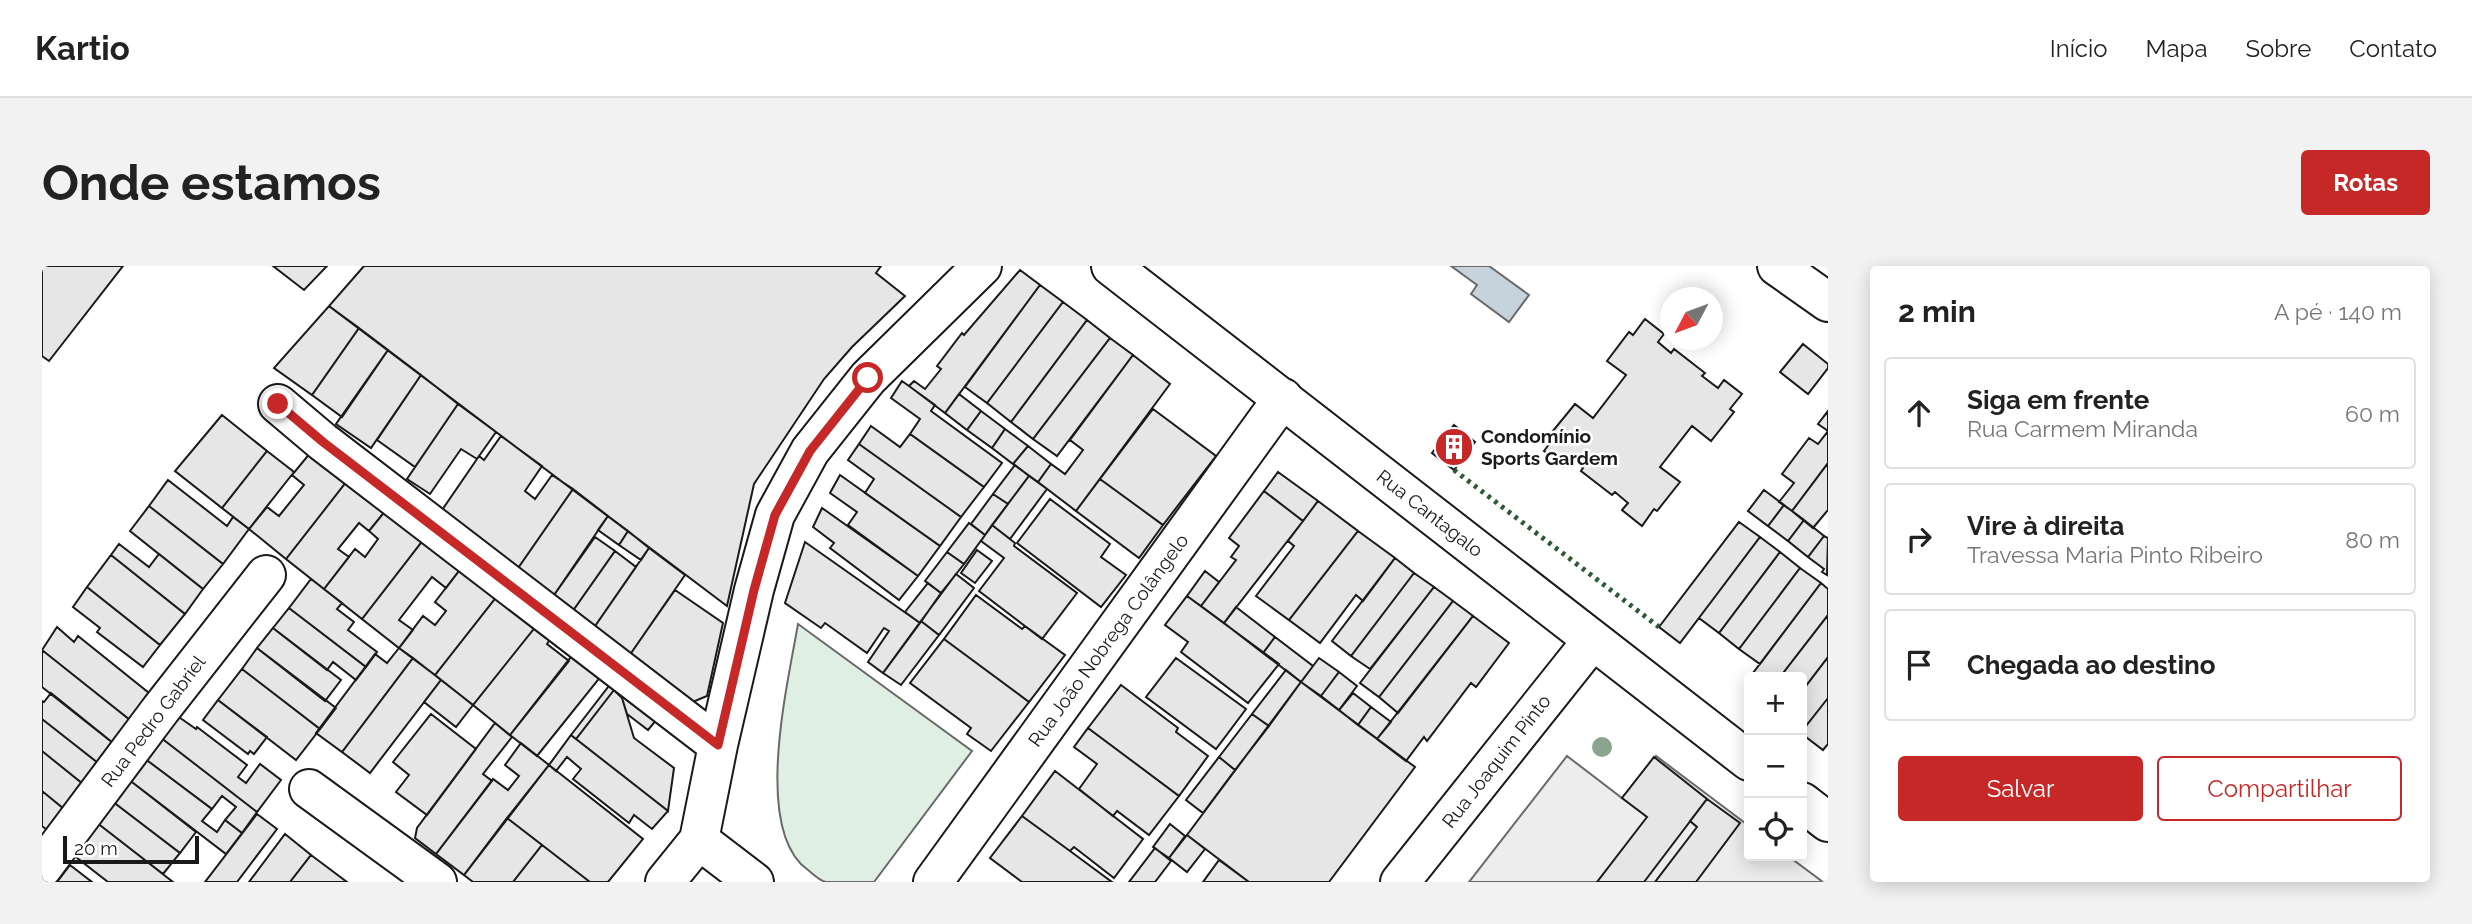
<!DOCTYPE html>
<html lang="pt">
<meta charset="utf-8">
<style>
:root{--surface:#fff;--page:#f2f2f2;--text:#222;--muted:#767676;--line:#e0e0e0;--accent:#c62828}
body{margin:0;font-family:Raleway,sans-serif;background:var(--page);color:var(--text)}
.controls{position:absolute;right:21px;bottom:21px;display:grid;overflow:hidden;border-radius:7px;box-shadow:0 4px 18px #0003}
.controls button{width:63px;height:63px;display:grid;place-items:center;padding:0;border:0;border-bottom:2px solid var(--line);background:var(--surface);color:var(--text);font:35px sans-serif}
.compass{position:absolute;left:1618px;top:21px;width:63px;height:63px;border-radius:50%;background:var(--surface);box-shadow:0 4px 18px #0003;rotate:229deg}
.scale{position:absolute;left:21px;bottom:18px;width:136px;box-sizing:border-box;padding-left:7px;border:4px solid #1a1a1a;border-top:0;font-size:19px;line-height:24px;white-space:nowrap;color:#1a1a1a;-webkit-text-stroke:5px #fff;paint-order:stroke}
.stop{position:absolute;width:21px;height:21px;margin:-16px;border:5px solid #c62828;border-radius:50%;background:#fff}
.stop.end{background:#c62828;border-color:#fff;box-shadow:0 2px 7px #0008}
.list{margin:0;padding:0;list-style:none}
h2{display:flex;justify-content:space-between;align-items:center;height:91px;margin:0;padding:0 28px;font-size:30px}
h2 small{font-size:23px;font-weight:400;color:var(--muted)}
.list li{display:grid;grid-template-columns:46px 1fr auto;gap:21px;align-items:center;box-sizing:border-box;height:112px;margin:0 14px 14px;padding:0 14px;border:2px solid var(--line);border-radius:7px}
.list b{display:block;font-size:26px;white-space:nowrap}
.list p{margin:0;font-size:23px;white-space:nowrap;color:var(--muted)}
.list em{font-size:23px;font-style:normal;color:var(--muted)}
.actions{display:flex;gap:14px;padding:21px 28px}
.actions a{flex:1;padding:16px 0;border:2px solid var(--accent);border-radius:7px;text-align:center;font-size:24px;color:var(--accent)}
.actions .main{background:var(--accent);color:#fff}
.icon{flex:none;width:38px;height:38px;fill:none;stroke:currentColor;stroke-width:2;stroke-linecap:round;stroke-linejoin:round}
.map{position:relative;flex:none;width:1786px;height:616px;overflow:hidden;border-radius:7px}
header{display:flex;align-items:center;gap:42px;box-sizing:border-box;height:98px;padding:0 35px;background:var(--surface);border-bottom:2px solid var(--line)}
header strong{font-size:33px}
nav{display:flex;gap:38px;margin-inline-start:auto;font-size:24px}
.intro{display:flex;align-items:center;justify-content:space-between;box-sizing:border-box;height:168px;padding:0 42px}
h1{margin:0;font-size:49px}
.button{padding:18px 32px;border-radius:7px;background:var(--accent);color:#fff;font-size:24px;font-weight:700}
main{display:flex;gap:42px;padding:0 42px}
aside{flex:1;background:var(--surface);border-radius:7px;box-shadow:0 4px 18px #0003}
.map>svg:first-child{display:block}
</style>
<header>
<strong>Kartio</strong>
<nav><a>Início</a><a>Mapa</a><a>Sobre</a><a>Contato</a></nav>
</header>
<div class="intro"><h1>Onde estamos</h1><a class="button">Rotas</a></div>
<main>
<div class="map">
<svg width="1786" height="616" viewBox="0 0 1786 616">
<rect width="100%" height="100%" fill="#fff"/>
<path fill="#e0efe3" stroke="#6a6a6a" stroke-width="2" d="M756,358L930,485L832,616C817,616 798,616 784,616C778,615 771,608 766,604C710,564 746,417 756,358Z"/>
<path fill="#ededed" stroke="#6a6a6a" stroke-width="2" d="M1525,490L1580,532L1614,490L1707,560V590H1746L1781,616H1427Z"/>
<path fill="#c6d2dc" stroke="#6a6a6a" stroke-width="2" d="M1409,0H1447L1487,29L1467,56L1429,28L1435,19Z"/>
<path fill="#e6e6e6" stroke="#1a1a1a" stroke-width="2" d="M0,0H81L7,95L0,90Z
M231,0H285L262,24Z
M322,0H839L834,7L863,30L810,81L782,113L712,218L685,340L287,40Z
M978,4L998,19L903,147L867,120L872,115L883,123L899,103L895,100L920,67L922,69Z
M998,19L1021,36L945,137L923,121Z
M1021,36L1045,54L969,156L945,137Z
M287,40L317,62L270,129L232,102Z
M1603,53L1622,68L1616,76L1629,87L1632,83L1663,107L1660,110L1676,122L1682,114L1700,128L1688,143L1692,146L1669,175L1650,160L1618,201L1638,216L1615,245L1612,243L1600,260L1580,244L1586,237L1573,226L1570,229L1539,205L1541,202L1528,191L1522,200L1502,185L1514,169L1510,166L1533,138L1551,152L1584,109L1565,95L1587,66L1591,69Z
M1045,54L1068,72L991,173L969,156Z
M317,62L346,84L300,151L270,129Z
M1068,72L1091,89L1015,190L991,173Z
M1761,78L1786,98V102L1766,128L1738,106Z
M346,84L379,109L329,182L294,158Z
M1091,89L1128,118L1034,245L996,216L1009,198L1023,208L1041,184L1028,174Z
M379,109L416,138L373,201L335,174Z
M860,115L893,139L889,145L960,197L942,221L868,168L878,153L849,132Z
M917,128L939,145L925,164L903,147Z
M416,138L454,166L435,193L419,183L388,228L365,213Z
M1111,143L1174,190L1121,259L1058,213Z
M939,145L963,163L950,182L925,164Z
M1786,145V197L1750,245L1737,236L1752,217L1740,208L1767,172L1776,178L1786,165L1776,158Z
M180,149L225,185L180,242L133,205Z
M1412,159L1433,176L1412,204L1390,187Z
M829,160L858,181L868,168L942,221L919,251L817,178Z
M963,163L986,180L971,198L950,182Z
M459,170L500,200L483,225L493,233L510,209L531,223L474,305L398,247L435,193L437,190L442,194Z
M817,178L919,251L898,280L823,227L832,213L806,194Z
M986,180L1009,198L996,216L971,198Z
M225,185L252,206L207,263L180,242Z
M269,186L305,215L244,293L207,263L225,241L237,250L262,219L250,209Z
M1786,197V244L1771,262L1750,245Z
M973,199L987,210L966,238L951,228Z
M1236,206L1276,235L1261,255L1222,225Z
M798,209L898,280L876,310L806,259L815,246L788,227Z
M987,210L1005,223L968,273L950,259Z
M1058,213L1121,259L1097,292L1034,245Z
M126,214L185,260L191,251L207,263L181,298L107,240Z
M305,215L344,244L327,265L317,257L296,283L307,291L282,323L244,293Z
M531,223L566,250L510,332L474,305Z
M1722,224L1742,239L1726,260L1706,245Z
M1222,225L1261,255L1182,357L1159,340L1194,294L1189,291L1197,280L1187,272Z
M951,228L966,238L943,269L929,258Z
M1008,233L1068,278L1059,291L1084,309L1059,341L975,277Z
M1276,235L1316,265L1247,354L1214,330L1252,280L1246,275Z
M1742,239L1762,254L1746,275L1726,260Z
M107,240L181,298L161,323L88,265Z
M780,242L876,310L857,334L788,282L792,277L771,261Z
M344,244L382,273L320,353L282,323L313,283L323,291L336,273L327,265Z
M566,250L586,265L577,279L556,264Z
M1762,254L1782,270L1766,291L1746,275Z
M1697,256L1718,271L1638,377L1617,361Z
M927,257L943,269L922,298L905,286Z
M950,259L973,277L972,280L1035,327L1000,373L937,325L962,292L939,275Z
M586,265L607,282L599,294L577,279Z
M1316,265L1353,292L1321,335L1314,329L1278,377L1247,354Z
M1782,270L1786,272L1785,309L1780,306L1782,303L1766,291Z
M553,271L573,285L530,346L510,332Z
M1718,271L1738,286L1677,367L1657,352Z
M382,273L420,301L404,322L390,311L357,354L371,364L357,382L320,353Z
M763,276L878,357L841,407L826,396L847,365L842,362L825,387L783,357L779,362L743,337Z
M77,278L107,301L117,288L161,323L143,348L69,289Z
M607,282L643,309L587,390L551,363Z
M935,284L950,295L933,317L919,307Z
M573,285L594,301L551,363L530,346Z
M905,286L922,298L899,327L883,315Z
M1738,286L1758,302L1697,383L1677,367Z
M69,289L143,348L118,379L45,321Z
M1353,292L1372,307L1309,390L1290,375Z
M420,301L456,329L393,409L357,382L381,350L393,359L404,345L393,336Z
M1758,302L1779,317L1718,398L1697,383Z
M1163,305L1177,316L1159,340L1145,330Z
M1372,307L1392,321L1328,403L1309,390Z
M914,308L932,322L897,369L879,355Z
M269,313L300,337L295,343L312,356L306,364L335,386L324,401L247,342Z
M886,317L899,327L878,357L863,346Z
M1779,317L1786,323V349L1738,411H1708Z
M45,321L118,379L101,401L55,366L58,362L31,341Z
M1392,321L1411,335L1337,431L1318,417Z
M633,324L681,357L665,430L648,437L587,390Z
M456,329L495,359L431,439L393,409Z
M934,329L980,363L983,360L1023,389L987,436L902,373Z
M1145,330L1237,398L1206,437L1139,386L1146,376L1123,359Z
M1411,335L1431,350L1356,447L1337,431Z
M1194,341L1233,371L1221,387L1182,357Z
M247,342L324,401L314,414L291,396L285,404L231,362Z
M1786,349V391L1760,425V411H1738Z
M1431,350L1467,377L1434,421L1429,417L1385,475L1382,471L1364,495L1335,473Z
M879,355L897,369L859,419L841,407Z
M495,359L510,371L505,378L527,395L468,469L431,439Z
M15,361L32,376L36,370L107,427L88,454L0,384Z
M231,362L299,414L283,435L215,382Z
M1233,371L1271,400L1259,416L1221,387Z
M902,373L987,436L949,485L925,468L929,462L868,417Z
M215,382L294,442L278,463L200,403Z
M357,382L371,392L300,486L274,467L333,388L345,397Z
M0,384L88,454L71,477L0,421Z
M532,387L560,409L495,490L468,469Z
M1786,391V432L1760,465V425Z
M371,392L399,414L328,507L300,486Z
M1134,392L1204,443L1174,483L1104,431Z
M1277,392L1297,406L1279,430L1259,416Z
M200,403L278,463L254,494L176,434Z
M1244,404L1259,416L1227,460L1210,448Z
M1297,406L1315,420L1297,444L1279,430Z
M399,414L431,439L414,461L382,436Z
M570,416L616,452L606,464L585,448L580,432L572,424L534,473L529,469Z
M1259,416L1373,501L1287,616H1207L1145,569Z
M1079,419L1136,462L1134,466L1166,490L1137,530L1046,462Z
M572,424L580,432L592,472L632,502L626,545L534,473Z
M9,427L71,477L56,497L0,453V435L2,436Z
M1311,427L1329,441L1316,459L1297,444Z
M1786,432V478L1781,484L1760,468V465Z
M176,434L225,471L212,488L208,485L206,488L161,454Z
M1329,441L1349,456L1335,473L1316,459Z
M389,448L434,483L385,549L354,526L367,509L351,496Z
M1210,448L1227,460L1193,504L1177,491Z
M134,449L154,463L155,461L205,499L196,511L204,517L218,498L239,514L215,546L118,471Z
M0,453L56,497L41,518L0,485Z
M453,457L470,471L441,508L450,515L394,588L373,572L375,562Z
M1046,462L1137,530L1107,569L1075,545L1071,550L1037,523L1055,498L1032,481Z
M529,469L626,545L610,563L592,549L587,557L531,513L539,503L525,491L514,505L507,499Z
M118,471L215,546L200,567L183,554L194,541L180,530L170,543L102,492Z
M479,477L507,499L422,609L394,588L451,513L466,524L477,510L463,499Z
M0,485L41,518L22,543L0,525Z
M1177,491L1193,504L1161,547L1144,534Z
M1612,491L1665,533L1602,616H1555L1605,551L1580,532Z
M102,492L170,543L160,555L175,566L183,554L200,567L184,588L86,513Z
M507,499L601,573L566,616H548L465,552Z
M1013,505L1101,573L1072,612L1032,581L1028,585L980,550Z
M86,513L154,566L138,587L70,535Z
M0,525L22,543L6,565L0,560Z
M1665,533L1698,557L1654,616H1613L1655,561L1648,555Z
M70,535L138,587L121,608L54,556Z
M215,548L235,563L195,616H163Z
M980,550L1028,585L1070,616H980L948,592Z
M465,552L500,579L471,616H431L422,609Z
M54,556L131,616H66L30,588Z
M1128,558L1143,570L1127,592L1111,581Z
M243,568L269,589L248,616H207Z
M1145,569L1163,583L1145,606L1127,592Z
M500,579L548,616H471Z
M1113,582L1129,595L1113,616H1087Z
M269,589L305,616H248Z
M1177,594L1207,616H1161Z
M28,599L50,616H15Z"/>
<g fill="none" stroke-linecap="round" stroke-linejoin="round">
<g stroke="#1a1a1a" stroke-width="42">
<path id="street" d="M1735,0L1786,36
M236,138L281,176L676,479
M267,523L395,616
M657,574L712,616
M0,602L119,443L224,309
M623,616L657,574L676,479L712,324L733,249L768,185L826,112L940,0
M891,616L1241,132
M1358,616L1550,375"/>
</g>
<g stroke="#1a1a1a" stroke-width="42">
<path id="secondary" d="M1069,0L1707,495
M1760,536L1786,556"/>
</g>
<use href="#street" stroke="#fff" stroke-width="38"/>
<use href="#secondary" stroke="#fff" stroke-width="38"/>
<path stroke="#2b5a34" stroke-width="5" stroke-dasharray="3.5 5" stroke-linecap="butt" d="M1412,204L1617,361"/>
</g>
<circle fill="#8aa48f" cx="1560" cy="481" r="10"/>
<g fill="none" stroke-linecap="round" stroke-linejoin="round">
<path stroke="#c62828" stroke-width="9" d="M236,138L281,176L676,479L712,324L733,249L768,185L826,112"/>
</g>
<defs>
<g id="building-disc" transform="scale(2.0125)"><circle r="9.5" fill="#c62828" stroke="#fff"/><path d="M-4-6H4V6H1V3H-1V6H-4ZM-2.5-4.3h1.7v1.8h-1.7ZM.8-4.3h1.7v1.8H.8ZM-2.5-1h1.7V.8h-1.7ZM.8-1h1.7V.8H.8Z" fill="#fff"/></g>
</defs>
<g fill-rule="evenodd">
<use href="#building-disc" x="1412" y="181"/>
</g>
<g text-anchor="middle" stroke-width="5" stroke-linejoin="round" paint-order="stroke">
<g font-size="19" font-weight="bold" fill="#1a1a1a" stroke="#fff" text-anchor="start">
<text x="1439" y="177">Condomínio<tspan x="1439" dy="22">Sports Gardem</tspan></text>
</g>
<g font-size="19" fill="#1a1a1a" stroke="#fff">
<text transform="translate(1388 247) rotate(38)" y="7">Rua Cantagalo</text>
<text transform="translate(1066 374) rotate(-54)" y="7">Rua João Nobrega Colângelo</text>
<text transform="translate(111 455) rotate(-53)" y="7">Rua Pedro Gabriel</text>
<text transform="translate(1454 495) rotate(-52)" y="7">Rua Joaquim Pinto</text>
</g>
</g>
</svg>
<div class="controls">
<button>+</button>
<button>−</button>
<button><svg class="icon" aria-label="locate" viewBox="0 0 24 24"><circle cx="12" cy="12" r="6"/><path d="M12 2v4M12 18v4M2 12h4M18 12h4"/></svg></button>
</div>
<svg class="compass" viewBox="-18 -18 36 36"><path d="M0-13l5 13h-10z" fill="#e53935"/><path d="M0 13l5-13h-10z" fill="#767676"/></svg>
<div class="scale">20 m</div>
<div class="stop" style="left:826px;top:112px"></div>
<div class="stop end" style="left:236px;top:138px"></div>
</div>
<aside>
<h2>2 min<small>A pé · 140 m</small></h2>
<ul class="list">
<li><svg class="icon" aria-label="ahead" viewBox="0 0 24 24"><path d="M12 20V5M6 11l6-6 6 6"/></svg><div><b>Siga em frente</b><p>Rua Carmem Miranda</p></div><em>60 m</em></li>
<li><svg class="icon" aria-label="right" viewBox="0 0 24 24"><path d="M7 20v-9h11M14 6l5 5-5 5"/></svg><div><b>Vire à direita</b><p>Travessa Maria Pinto Ribeiro</p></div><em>80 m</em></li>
<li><svg class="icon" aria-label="arrive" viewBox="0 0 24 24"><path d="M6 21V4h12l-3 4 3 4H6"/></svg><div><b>Chegada ao destino</b></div></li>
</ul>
<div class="actions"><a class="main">Salvar</a><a>Compartilhar</a></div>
</aside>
</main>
